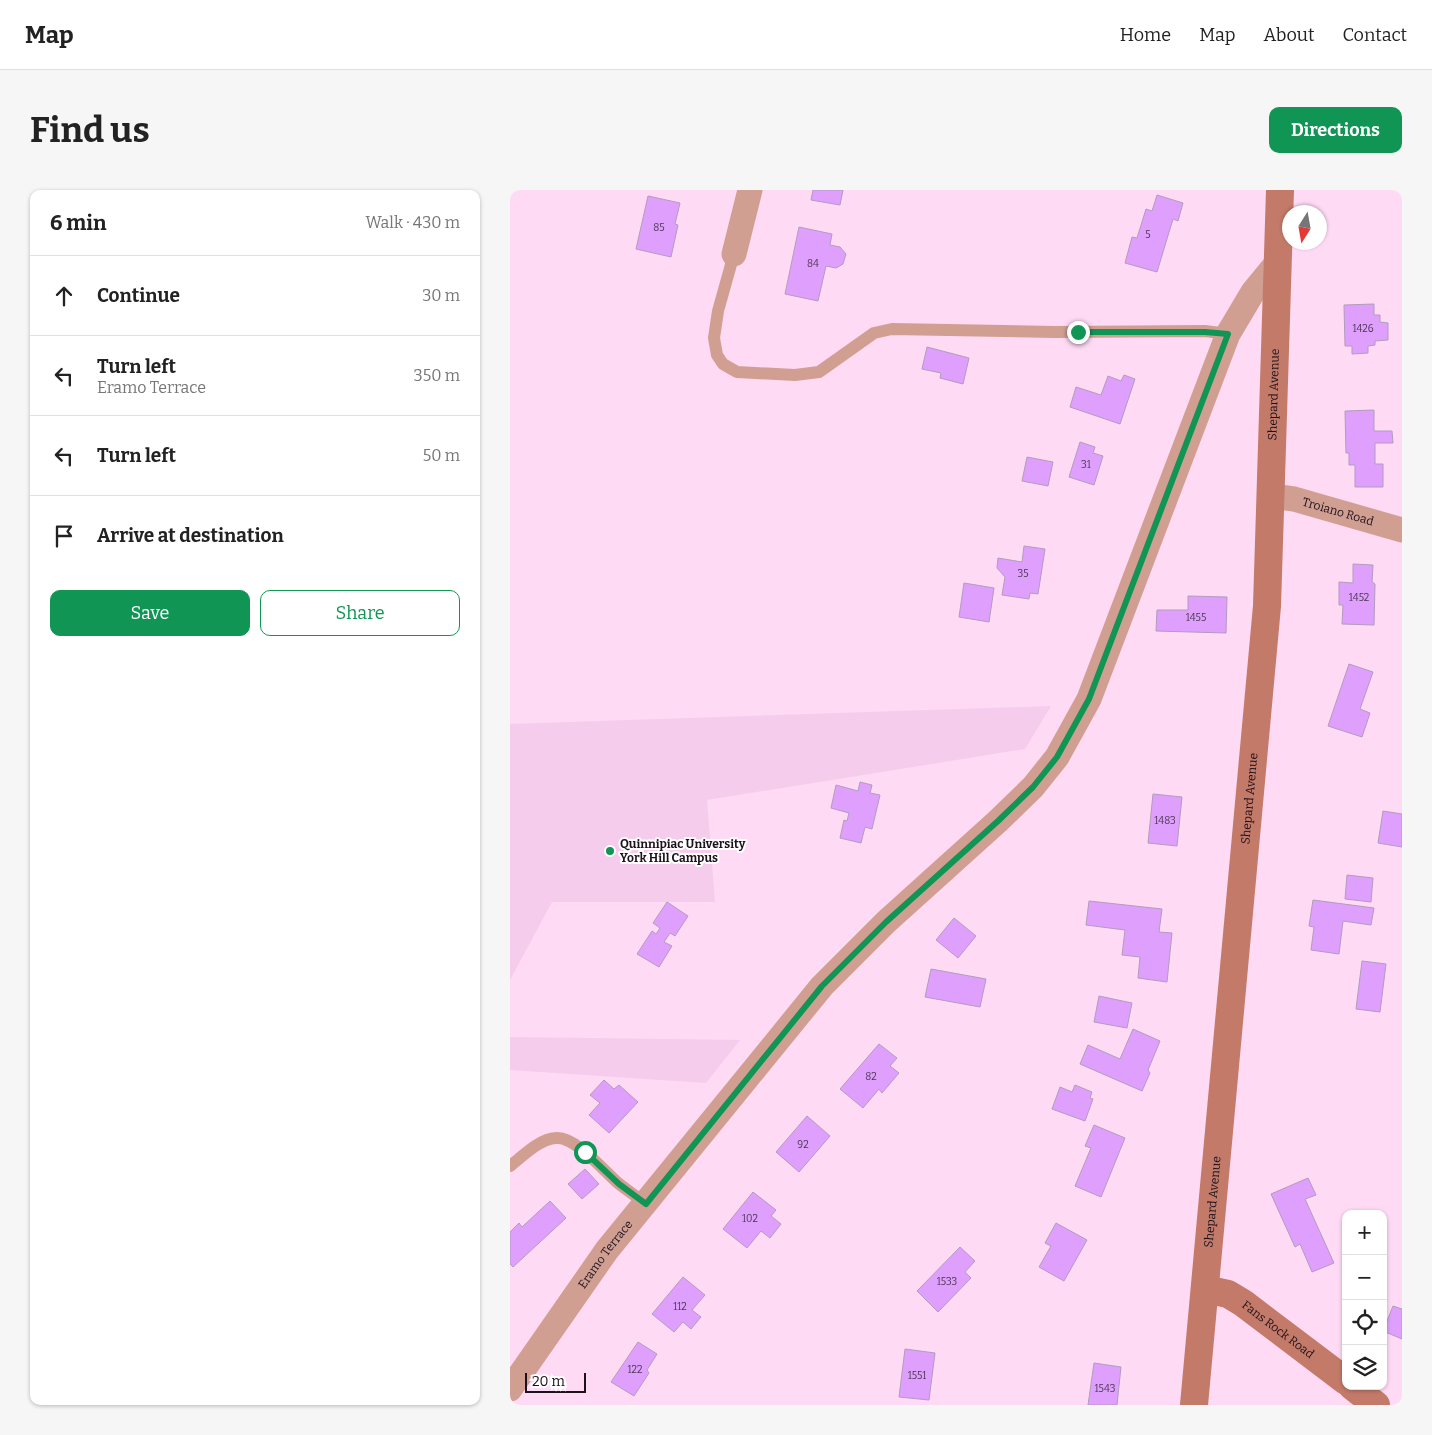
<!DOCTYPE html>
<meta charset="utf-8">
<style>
:root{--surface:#fff;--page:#f6f6f6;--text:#222;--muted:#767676;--line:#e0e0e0;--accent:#109554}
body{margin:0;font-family:Bitter,serif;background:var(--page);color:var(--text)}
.controls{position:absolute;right:15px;bottom:15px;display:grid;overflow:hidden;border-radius:10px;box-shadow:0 1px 4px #0004}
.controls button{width:45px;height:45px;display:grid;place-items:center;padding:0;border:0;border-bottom:1px solid var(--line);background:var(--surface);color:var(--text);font:25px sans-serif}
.compass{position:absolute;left:772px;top:15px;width:45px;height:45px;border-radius:50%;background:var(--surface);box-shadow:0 1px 4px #0004;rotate:191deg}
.scale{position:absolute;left:15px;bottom:12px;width:61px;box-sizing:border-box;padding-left:5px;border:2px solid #1d111b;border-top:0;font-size:14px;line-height:18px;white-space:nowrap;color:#1d111b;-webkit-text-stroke:4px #fff;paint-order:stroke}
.stop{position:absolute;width:15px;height:15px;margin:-11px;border:4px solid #109554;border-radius:50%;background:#fff}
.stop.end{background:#109554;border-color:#fff;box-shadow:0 1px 5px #0008}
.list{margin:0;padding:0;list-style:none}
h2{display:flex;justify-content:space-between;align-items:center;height:65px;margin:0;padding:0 20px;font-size:21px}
h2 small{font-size:16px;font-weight:400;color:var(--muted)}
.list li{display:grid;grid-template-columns:32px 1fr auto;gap:15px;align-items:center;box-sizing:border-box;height:80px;padding:0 20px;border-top:1px solid var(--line)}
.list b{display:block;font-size:19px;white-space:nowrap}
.list p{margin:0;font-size:16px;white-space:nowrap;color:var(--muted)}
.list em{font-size:16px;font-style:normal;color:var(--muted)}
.actions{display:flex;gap:10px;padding:15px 20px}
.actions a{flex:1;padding:11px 0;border:1px solid var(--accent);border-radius:10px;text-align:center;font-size:18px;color:var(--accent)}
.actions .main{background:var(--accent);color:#fff}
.icon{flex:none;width:28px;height:28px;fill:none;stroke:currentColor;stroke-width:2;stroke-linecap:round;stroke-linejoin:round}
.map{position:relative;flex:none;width:892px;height:1215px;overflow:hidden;border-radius:10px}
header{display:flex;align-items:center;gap:30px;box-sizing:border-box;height:70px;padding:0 25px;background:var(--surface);border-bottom:1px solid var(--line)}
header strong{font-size:24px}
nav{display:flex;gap:28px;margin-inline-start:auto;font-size:18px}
.intro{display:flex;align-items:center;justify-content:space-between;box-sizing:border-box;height:120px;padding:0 30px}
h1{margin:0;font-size:35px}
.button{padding:12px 22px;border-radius:10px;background:var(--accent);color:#fff;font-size:18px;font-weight:700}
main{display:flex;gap:30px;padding:0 30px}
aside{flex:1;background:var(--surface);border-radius:10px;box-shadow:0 1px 4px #0004}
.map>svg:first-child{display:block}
</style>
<header>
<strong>Map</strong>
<nav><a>Home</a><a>Map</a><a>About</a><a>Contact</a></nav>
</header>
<div class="intro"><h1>Find us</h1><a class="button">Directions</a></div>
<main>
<aside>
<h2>6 min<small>Walk · 430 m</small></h2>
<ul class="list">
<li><svg class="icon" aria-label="ahead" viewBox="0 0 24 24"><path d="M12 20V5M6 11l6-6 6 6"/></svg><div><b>Continue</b></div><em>30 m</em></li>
<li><svg class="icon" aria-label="left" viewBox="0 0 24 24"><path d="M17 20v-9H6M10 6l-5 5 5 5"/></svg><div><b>Turn left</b><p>Eramo Terrace</p></div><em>350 m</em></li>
<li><svg class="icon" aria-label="left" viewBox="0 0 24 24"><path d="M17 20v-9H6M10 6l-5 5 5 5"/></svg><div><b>Turn left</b></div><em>50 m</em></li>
<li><svg class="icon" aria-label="arrive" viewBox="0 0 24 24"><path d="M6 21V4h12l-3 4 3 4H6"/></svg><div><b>Arrive at destination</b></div></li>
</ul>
<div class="actions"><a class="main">Save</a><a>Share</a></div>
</aside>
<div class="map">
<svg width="892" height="1215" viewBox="0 0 892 1215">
<rect width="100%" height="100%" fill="#fedaf5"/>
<path fill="#f5ccec" d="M541,516L515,559L197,610L205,712H42L0,790V534Z
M0,847L230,850L196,893L0,880Z"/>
<path fill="#dea0fc" stroke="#b29cbd" d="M303,0H333L330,15L301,10Z
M647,5L673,13L668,31L663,29L647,82L615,73L622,47L627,48L636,19L642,21Z
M138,6L170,13L165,34L168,35L161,67L126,59Z
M289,37L322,44L320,55L330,57L336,64L333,74L326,78L316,76L308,111L275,104Z
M864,114V125H870V132L878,133V150L865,151V155L858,156V163L842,164V156H835L834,115Z
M417,157L459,168L453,194L430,188L431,183L412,179Z
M614,185L625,189L610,234L560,217L566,197L591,205L598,186L611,191Z
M864,220V241H882L883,253H865V274H873V297H845V275H839V263H836L835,221Z
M570,252L585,257L583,263L593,266L584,295L559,287Z
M517,267L543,272L538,296L512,291Z
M514,356L535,359L528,404L520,403L519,409L492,405L495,387L487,378L488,368L512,372Z
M843,374L863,375L862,392L865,394L864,435L832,434L833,415H829V392L843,393Z
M454,393L484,398L479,432L449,427Z
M678,406L717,407L716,443L646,441L647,420H678Z
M839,474L863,482L850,519L860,523L852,547L818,536Z
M350,592L362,595L360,603L370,605L362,639L355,637L351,653L330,648L334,630L337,631L339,623L321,618L326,595L348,601Z
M643,604L672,607L667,656L638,653Z
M873,621L892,624V657L868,653Z
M837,685L863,688L861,712L835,709Z
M803,710L864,718L861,735L833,731L829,764L801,760L804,737L799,736Z
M579,711L652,719L649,742L662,743L657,792L628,788L630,767L612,765L615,740L576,735Z
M157,712L178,726L165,746L160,743L154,752L162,756L149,777L127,764L142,741L146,744L150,738L143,733Z
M444,728L466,746L448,768L426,750Z
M852,771L876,774L870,822L846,819Z
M421,779L476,789L470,817L415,807Z
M589,806L622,813L617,838L584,832Z
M623,839L650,851L638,880L640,883L632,901L570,874L578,855L610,869Z
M369,854L387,868L380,876L389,883L372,903L369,899L353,918L330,899Z
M94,890L104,899L109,895L128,912L99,943L79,925L90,913L80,905Z
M565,895L582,902L580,908L583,909L575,931L542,919L550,897L562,902Z
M297,926L320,946L289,982L266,962Z
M584,935L615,948L591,1007L565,996L581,958L575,956Z
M75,979L89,994L72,1009L58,994Z
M798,988L806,1005L795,1009L824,1073L802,1082L790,1054L785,1057L761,1004Z
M243,1002L266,1020L261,1026L271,1034L260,1048L251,1041L237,1058L213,1039Z
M40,1011L56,1028L3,1077L0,1074V1042L9,1033L12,1037Z
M546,1033L577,1050L554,1091L529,1077L541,1056L535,1053Z
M450,1057L465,1071L455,1082L461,1088L428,1122L407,1101Z
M173,1087L195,1105L182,1120L191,1127L181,1139L173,1132L164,1142L142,1124Z
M883,1116L892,1119V1149L873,1141Z
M128,1152L147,1164L137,1180L139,1183L124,1206L101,1192Z
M395,1159L425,1163L419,1210L389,1207Z
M584,1173L611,1177L607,1215H578Z"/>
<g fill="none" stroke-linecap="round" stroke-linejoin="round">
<path stroke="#d19f92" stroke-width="12" d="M224,64L208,121L204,148L207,165L213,174L227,182L285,185L309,182L364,143L382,139L544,142L695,141L718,144
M0,976C13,966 29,949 46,948C65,946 94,981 108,993C117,1000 127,1007 136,1014"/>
<g stroke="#d19f92" stroke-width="25">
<path d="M224,64L240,0"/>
<path id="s1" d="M762,306L784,309L892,340"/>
<path id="s2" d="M0,1199L97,1060L312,796L376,732L488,631L523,597L547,567L579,509L718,144L743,102L766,74"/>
</g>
<g stroke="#c37a69" stroke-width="28">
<path id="s3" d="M695,1099L718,1104L733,1113L836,1191"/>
<path d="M842,1196L866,1215"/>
<path id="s4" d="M684,1215L757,416L770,0"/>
</g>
</g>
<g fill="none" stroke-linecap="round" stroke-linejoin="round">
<path stroke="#109554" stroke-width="6" d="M75,962L109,994L136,1014L312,796L376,732L488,631L523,597L547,567L579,509L718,144L695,142H568"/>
</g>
<circle fill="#109554" stroke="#fff" stroke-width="2" cx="100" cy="661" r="5"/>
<g text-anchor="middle" stroke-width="4" stroke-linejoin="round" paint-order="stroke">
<g font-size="10" fill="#4d3553">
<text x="149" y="41">85</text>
<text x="638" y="48">5</text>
<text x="303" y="77">84</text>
<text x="853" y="142">1426</text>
<text x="576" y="278">31</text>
<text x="513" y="387">35</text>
<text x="849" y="411">1452</text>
<text x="686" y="431">1455</text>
<text x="655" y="634">1483</text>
<text x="361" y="890">82</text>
<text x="293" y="958">92</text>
<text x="240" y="1032">102</text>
<text x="437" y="1095">1533</text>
<text x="170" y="1120">112</text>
<text x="125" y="1183">122</text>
<text x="407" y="1189">1551</text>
<text x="595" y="1202">1543</text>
</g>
<g font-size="12" fill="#1d111b" stroke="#fff">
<text dy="4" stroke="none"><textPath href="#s4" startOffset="1014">Shepard Avenue</textPath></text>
<text dy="4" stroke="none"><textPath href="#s1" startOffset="68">Troiano Road</textPath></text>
<text dy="4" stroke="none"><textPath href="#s4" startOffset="609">Shepard Avenue</textPath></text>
<text dy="4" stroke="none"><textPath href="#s4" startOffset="204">Shepard Avenue</textPath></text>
<text dy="4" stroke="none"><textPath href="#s2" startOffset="165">Eramo Terrace</textPath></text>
<text dy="4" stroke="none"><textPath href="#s3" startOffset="85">Fans Rock Road</textPath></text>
</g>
<g font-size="12" font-weight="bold" fill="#1d111b" stroke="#fff" text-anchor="start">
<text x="110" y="658">Quinnipiac University<tspan x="110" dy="14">York Hill Campus</tspan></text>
</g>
</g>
</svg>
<div class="controls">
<button>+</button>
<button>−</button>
<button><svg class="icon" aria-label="locate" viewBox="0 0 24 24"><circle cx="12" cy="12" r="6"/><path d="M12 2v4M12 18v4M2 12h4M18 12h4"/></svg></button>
<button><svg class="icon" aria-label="layers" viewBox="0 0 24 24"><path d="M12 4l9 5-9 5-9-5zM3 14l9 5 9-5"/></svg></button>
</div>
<svg class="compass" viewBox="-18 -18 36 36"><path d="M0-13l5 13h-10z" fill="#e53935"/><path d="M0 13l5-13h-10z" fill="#767676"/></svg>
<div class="scale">20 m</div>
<div class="stop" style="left:75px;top:962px"></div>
<div class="stop end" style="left:568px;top:142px"></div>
</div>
</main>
